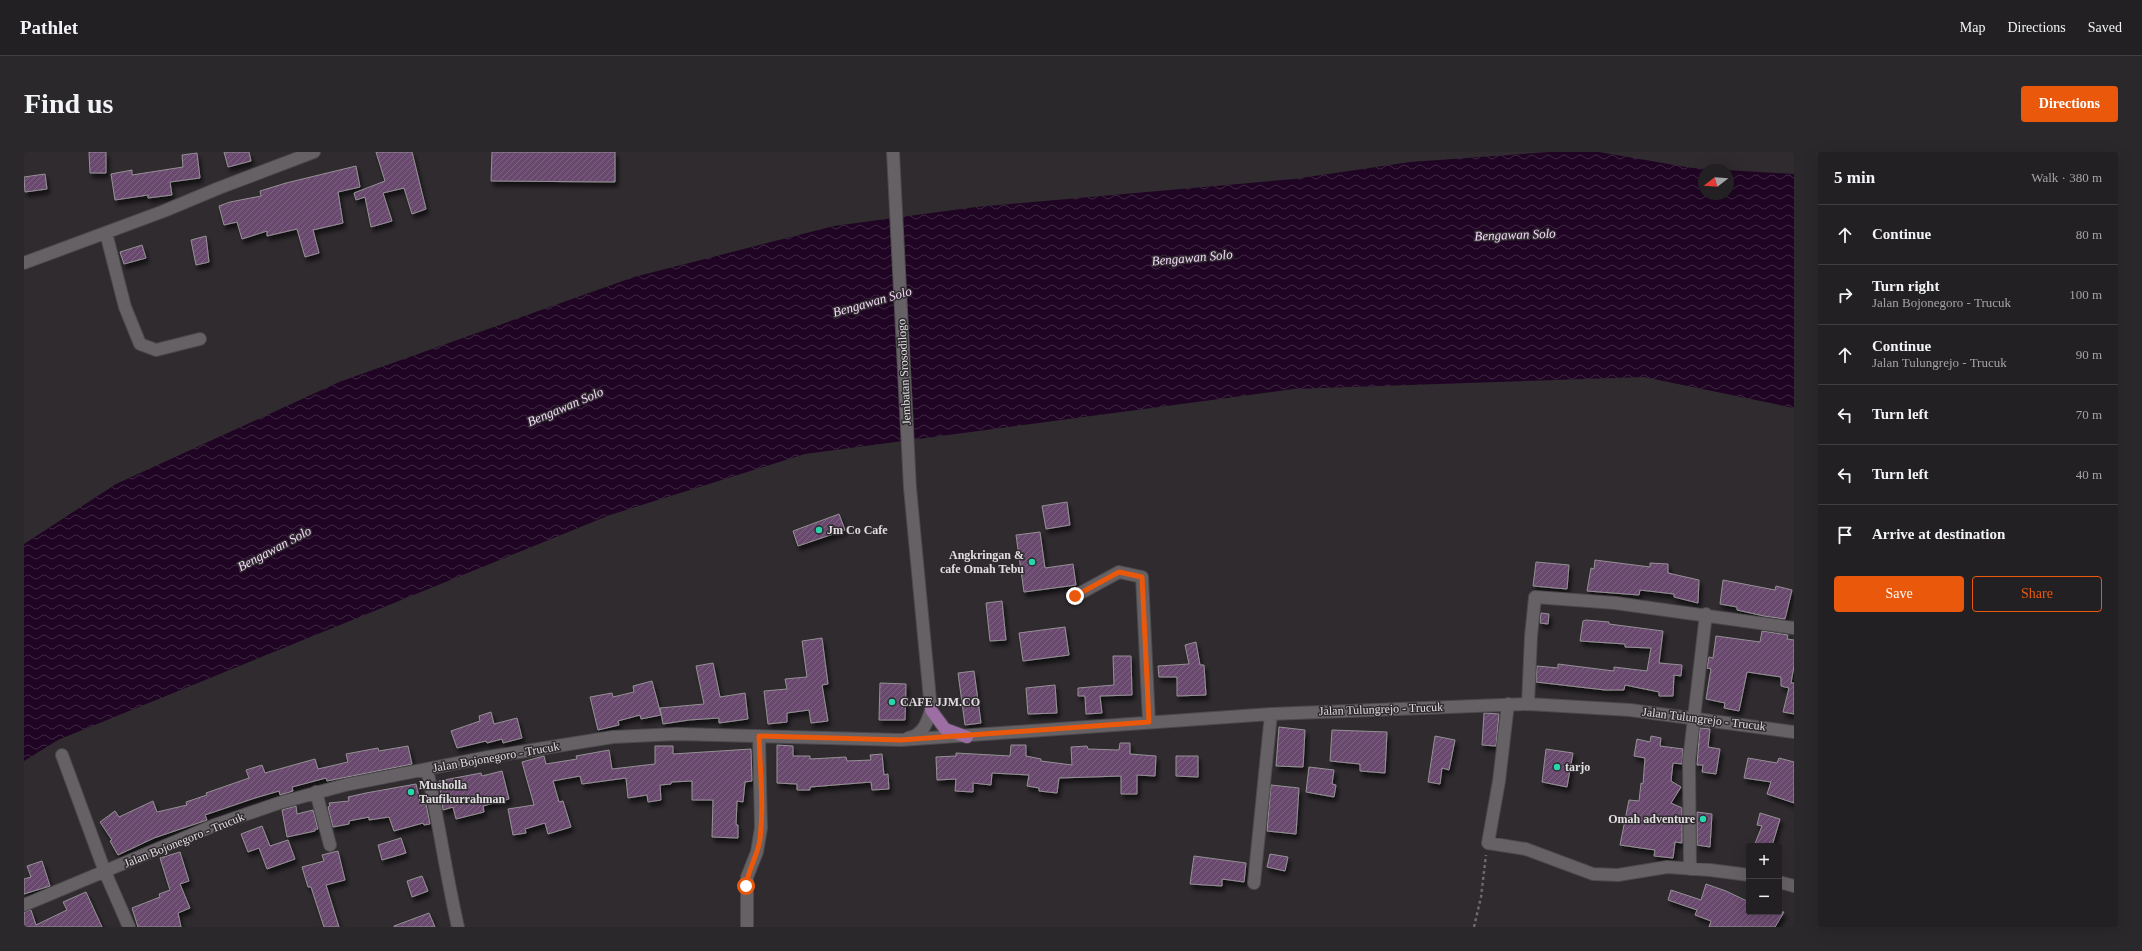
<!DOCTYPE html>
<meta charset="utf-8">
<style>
:root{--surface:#232023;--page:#2b282b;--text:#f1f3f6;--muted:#a3a3a6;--line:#403e41;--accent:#ea580c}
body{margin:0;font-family:"Times New Roman",serif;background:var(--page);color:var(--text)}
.controls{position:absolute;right:12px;bottom:12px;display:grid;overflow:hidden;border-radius:4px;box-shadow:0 4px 16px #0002}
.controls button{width:36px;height:36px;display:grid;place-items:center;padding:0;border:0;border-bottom:1px solid var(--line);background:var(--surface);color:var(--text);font:20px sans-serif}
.compass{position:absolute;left:1674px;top:12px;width:36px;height:36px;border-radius:50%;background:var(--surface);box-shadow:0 4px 16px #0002;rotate:253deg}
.stop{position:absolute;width:12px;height:12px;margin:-9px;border:3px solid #ea580c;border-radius:50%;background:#fff}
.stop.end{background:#ea580c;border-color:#fff;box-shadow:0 1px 4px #0008}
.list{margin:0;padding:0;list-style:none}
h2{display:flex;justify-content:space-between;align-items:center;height:52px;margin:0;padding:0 16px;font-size:17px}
h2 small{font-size:13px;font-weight:400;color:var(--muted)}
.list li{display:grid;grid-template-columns:26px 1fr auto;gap:12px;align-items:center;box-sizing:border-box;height:60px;padding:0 16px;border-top:1px solid var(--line)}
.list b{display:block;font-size:15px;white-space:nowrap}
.list p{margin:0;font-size:13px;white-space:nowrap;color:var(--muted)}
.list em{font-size:13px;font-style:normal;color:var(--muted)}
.actions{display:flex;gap:8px;padding:12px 16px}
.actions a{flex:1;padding:9px 0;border:1px solid var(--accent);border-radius:4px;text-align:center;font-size:14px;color:var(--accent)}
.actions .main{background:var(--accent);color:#fff}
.icon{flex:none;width:22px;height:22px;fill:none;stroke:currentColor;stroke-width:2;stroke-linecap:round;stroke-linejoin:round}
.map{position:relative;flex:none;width:1770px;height:775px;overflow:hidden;border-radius:4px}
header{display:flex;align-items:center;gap:24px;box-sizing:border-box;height:56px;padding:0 20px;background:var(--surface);border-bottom:1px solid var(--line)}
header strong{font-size:19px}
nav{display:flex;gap:22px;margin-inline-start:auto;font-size:14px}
.intro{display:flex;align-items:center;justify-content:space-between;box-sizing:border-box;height:96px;padding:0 24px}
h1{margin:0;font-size:28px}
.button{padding:10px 18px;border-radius:4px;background:var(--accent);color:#fff;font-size:14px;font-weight:700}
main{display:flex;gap:24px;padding:0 24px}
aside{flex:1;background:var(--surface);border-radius:4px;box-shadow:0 4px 16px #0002}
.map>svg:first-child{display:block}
</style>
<header>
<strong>Pathlet</strong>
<nav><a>Map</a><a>Directions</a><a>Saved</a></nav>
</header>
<div class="intro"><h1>Find us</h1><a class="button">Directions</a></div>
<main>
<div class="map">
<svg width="1770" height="775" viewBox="0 0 1770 775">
<defs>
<pattern id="water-waves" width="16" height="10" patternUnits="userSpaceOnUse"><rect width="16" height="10" fill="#1f0523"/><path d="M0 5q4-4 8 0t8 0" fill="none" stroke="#3f2943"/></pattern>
<pattern id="building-hatch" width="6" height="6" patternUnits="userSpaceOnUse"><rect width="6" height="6" fill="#69496d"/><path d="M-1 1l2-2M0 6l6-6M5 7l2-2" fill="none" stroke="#7e6382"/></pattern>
<filter id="shadow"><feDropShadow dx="2.5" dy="4.5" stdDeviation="2" flood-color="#0009"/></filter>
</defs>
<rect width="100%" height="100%" fill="#2f2b2f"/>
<path fill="url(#water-waves)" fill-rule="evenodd" d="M1525,0H1575L1668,16L1770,22V256L1620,225L1270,237L781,302L586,363L34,588L0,609V392L92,332L315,230L610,125L810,74L952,55L1270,27L1386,10ZM1680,18H1704V42H1680Z"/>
<path fill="url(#building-hatch)" stroke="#959195" filter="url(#shadow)" d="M65,0H82V21H66Z
M200,0H225L227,9L204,15Z
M352,0H388L402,57L388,62L380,36L359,41L368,69L347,75L341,45L332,48L330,41L361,29Z
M468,0H591V30L467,29Z
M173,1L176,26L146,30L148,43L124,46V43L91,48L87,22L108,18V23L159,15L158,3Z
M332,14L336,35L314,40L319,71L289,78L295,101L281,105L273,77L243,84V79L218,87L213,70L200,73L195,54L206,50L237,44L236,39L262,31Z
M21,22L23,37L1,40L0,25Z
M182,84L185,110L172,113L167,88Z
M118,93L122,106L100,112L96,100Z
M1043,350L1046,373L1022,377L1018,354Z
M815,362L821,378L774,394L769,379Z
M1016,380L1021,416L1049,412L1052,433L1000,440L992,383Z
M1571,408L1626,415V411L1644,412V421L1675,428L1674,451L1650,445V442L1616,438L1615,443L1563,439L1567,416L1570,417Z
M1512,410L1545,413L1543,437L1509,434Z
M1699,428L1751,438L1752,434L1768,438L1761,467L1740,464L1713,458V455L1696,452Z
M978,449L982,488L966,489L962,451Z
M1517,461L1525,462L1524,472L1516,471Z
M1562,468L1585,470V472L1639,479L1635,511L1658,513L1657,524L1650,523L1649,544H1635V540L1601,533L1600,538H1581L1512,530L1513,514L1534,516V512L1590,519V515L1623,519L1627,496L1601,495V492L1556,489L1559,469Z
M1041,475L1045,503L999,509L995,481Z
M1738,479L1764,483L1763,487L1770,488V514L1767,531H1770V562L1759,560L1765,536L1757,534V525L1723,520L1715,559L1700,556L1701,551L1682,547L1687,517L1683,516L1685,505L1689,506L1692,484L1736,490Z
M798,486L804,532L798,533L804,569L787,571L785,558L763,561V570L744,572L740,539L763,537L761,527L783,525L778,489Z
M1172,490L1176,513H1180L1182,543L1153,544V525H1135L1134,514L1165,512L1161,493Z
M1089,504H1107L1108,543L1076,544L1078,561L1062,562L1061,544H1054V536L1090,533Z
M689,511L696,545L721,541L724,567L695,571V566L665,568L639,572L636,556L680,552L672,514Z
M950,519L957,571L941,573L934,521Z
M628,529L637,563L617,567L616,563L594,569L595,573L574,578L566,545L588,541L589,545L610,540L609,534Z
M856,531L882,532L881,568H855Z
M1031,533L1033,561L1004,562L1002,536Z
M467,560L470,572L493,566L498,586L479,591L478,587L463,591L462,589L433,596L427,579L456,569L455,564Z
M1460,561L1475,562L1472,594L1458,593Z
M1255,575L1281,578L1279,615L1252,614Z
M1676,576L1686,577L1684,595L1696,597L1692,622L1678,620L1679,613H1673Z
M1308,578L1363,580L1361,621L1336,619V612L1306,609Z
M1411,584L1431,588L1425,618L1418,616L1416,632L1404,630Z
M1627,584L1637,586L1636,594L1659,597L1658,612L1649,611L1647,629L1657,635L1647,651L1658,656V691L1651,690L1649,706L1630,704L1631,698L1596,693L1605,648L1615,649L1617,631L1619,632L1621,606L1610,604L1613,587L1626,590Z
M1096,591H1106V602L1132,604L1131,624L1113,623V642H1097V624L1035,626L1033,641L1015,639V636L1003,634L1005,623L968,621L967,633L949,631V640L931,639L932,627L913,628L912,605L932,604V601L986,604L987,593H1002V604L1017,607V609L1048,613L1047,595L1063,594L1064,597L1095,598Z
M753,593L769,594V604H786V607L822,605L823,609L847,608L846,603L858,602L860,623L864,622L865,637L848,638L847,630L786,635V638H773V632L753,631Z
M384,594L388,612L303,629L302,626L268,635L269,639L256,643L255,639L231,646L181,663L183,668L130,686L94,703L86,689L88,688L76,670L91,659L95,665L129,649L133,660L163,653L162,650L183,643L182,641L225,626L222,618L238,613L241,621L291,607L294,617L324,610L322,602L354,596L355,599Z
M631,594H649V602L727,597L728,629L721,630L719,650L713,649L712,673H714V686L688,685L689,648H668V629L647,630V632L636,633L637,648L624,650L623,643L604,646L602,626L558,632L556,624L529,629L535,650L539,649L547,675L524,682L521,671L501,677L502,681L489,683L484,657L510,653L498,610L520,604L522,612L553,607L552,604L585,598L588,617L631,612Z
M1522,597L1549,601L1543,635L1518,630Z
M1152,604H1174V625L1152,624Z
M1724,606L1753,611L1755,606L1770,610V651L1743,642L1747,630L1720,626Z
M1285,615L1310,618L1308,632L1312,633L1310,645L1282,640Z
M478,619L485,647L459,654L460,660L432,667L429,655L419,658L415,629L457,621L458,624Z
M392,632L397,653L402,652L406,672L400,673L399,671L370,679L365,665L345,668V665L325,669V672L309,675L304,655L306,654L305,651L325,649L324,645L342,641Z
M1247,633L1275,636L1272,682L1243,679Z
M272,654L273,662L289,658L294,677H291V679L263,685L258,658Z
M1673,660L1688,662L1686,695L1673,693Z
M1736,661L1756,667L1748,694H1730L1738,674L1733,673Z
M238,674L246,694L264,688L271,707L243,717L235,696L224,700L217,682Z
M377,686L382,701L358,708L354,693Z
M314,699L321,728L302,733L315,775H300L287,735H284L278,715L300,709L298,703Z
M156,700L165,729L156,732L166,756L154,761L157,775H114L108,756L136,745L135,742L146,738L136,706Z
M1246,702L1264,705L1261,719L1243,715Z
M1170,704L1222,711L1220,730L1198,727V734L1166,732Z
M18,709L26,734L0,742V727L7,725L3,714Z
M398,724L404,739L388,745L383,729Z
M1682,732L1702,739L1725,750V760H1760L1751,775H1685L1687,769L1671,763L1673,758L1644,748L1647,738L1677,748Z
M62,740L78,775H0V760L7,758L12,773L43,758L39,750Z
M405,761L411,775H370V774Z"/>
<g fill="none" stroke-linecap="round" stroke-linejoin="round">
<g stroke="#4b494b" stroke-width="14">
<path id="minor" d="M869,0L886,336L907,558C903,571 899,583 884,586
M82,81L101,155L116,192L132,198L176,187
M0,111L140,59L195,36L290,0
M1051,444L1095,420L1118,425L1125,570
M1484,552L1475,629L1464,691L1502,697L1569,722L1594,723L1643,715L1686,718L1725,723
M1504,552L1507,484L1511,445L1591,451L1770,476
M38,603L81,720L105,775
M403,618C415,670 422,723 434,775
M292,640L306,693
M1666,717L1665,609L1682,462
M1755,730L1770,734
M1230,731L1247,562
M0,753L191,673L255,651L321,633L464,605L589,585L653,582L877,588L1247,562L1504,552L1606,558L1770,580
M723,775V725L733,700L737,676L735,584"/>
</g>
<g stroke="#4b494b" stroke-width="14">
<path id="major" d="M907,558L921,577L943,585"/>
</g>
<path stroke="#6d696d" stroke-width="2.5" stroke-dasharray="3 3" stroke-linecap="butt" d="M1450,775L1457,745L1462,703"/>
<use href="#minor" stroke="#656165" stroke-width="12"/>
<use href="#major" stroke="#9c6ea3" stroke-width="12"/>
</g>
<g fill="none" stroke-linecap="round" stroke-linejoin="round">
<path stroke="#ea580c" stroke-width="5" d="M722,734C724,717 734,703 736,687C740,654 736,618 735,584L877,588L1125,570L1118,425L1095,420L1051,444"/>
</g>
<g fill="#28d5ad" stroke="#2f2b2f" stroke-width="1.5">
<circle cx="795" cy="378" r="4"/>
<circle cx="1008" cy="410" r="4"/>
<circle cx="868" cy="550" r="4"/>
<circle cx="1533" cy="615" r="4"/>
<circle cx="387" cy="640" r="4"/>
<circle cx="1679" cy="667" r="4"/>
</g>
<g text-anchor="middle" stroke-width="3" stroke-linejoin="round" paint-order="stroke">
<g font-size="12" fill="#e0dee0" stroke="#2f2b2f">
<text transform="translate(880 220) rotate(-93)" y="4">Jembatan Srosodilogo</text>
<text transform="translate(1357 557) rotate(-2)" y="4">Jalan Tulungrejo - Trucuk</text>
<text transform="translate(1680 567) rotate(7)" y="4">Jalan Tulungrejo - Trucuk</text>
<text transform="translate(472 605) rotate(-10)" y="4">Jalan Bojonegoro - Trucuk</text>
<text transform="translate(160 688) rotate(-22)" y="4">Jalan Bojonegoro - Trucuk</text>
</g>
<g font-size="12" font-weight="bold" fill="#e0dee0" stroke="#2f2b2f" text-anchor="start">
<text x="803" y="382">Jm Co Cafe</text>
<text x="1000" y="407" text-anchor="end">Angkringan &amp;<tspan x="1000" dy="14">cafe Omah Tebu</tspan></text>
<text x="876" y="554">CAFE JJM.CO</text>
<text x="1541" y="619">tarjo</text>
<text x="395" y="637">Musholla<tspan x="395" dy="14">Taufikurrahman</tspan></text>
<text x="1671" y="671" text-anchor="end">Omah adventure</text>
</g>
<g font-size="13" font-style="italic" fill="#f7d8fc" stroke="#2f2b2f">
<text transform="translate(1491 82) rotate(-2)" y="5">Bengawan Solo</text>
<text transform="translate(1168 105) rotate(-5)" y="5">Bengawan Solo</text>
<text transform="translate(848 149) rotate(-16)" y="5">Bengawan Solo</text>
<text transform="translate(541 254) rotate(-23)" y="5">Bengawan Solo</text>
<text transform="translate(250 396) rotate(-28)" y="5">Bengawan Solo</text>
</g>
</g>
</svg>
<div class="controls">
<button>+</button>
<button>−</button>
</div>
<svg class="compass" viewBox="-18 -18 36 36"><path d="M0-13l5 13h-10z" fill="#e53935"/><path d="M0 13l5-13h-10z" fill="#a3a3a6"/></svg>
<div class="stop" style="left:722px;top:734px"></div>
<div class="stop end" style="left:1051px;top:444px"></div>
</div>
<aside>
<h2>5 min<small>Walk · 380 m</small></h2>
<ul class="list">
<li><svg class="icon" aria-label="ahead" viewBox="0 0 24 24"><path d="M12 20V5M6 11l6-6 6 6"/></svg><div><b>Continue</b></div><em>80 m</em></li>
<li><svg class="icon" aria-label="right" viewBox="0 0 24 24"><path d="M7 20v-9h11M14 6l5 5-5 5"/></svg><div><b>Turn right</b><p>Jalan Bojonegoro - Trucuk</p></div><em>100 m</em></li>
<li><svg class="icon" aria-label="ahead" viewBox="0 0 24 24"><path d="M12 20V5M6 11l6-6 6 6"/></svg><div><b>Continue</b><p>Jalan Tulungrejo - Trucuk</p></div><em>90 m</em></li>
<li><svg class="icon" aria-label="left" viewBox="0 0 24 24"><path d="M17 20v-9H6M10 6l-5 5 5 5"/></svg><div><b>Turn left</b></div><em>70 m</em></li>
<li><svg class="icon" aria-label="left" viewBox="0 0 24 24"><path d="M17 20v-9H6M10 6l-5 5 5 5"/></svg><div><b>Turn left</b></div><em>40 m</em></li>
<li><svg class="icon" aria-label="arrive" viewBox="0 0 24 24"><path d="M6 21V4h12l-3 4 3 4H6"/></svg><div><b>Arrive at destination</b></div></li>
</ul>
<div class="actions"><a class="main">Save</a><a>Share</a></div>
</aside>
</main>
